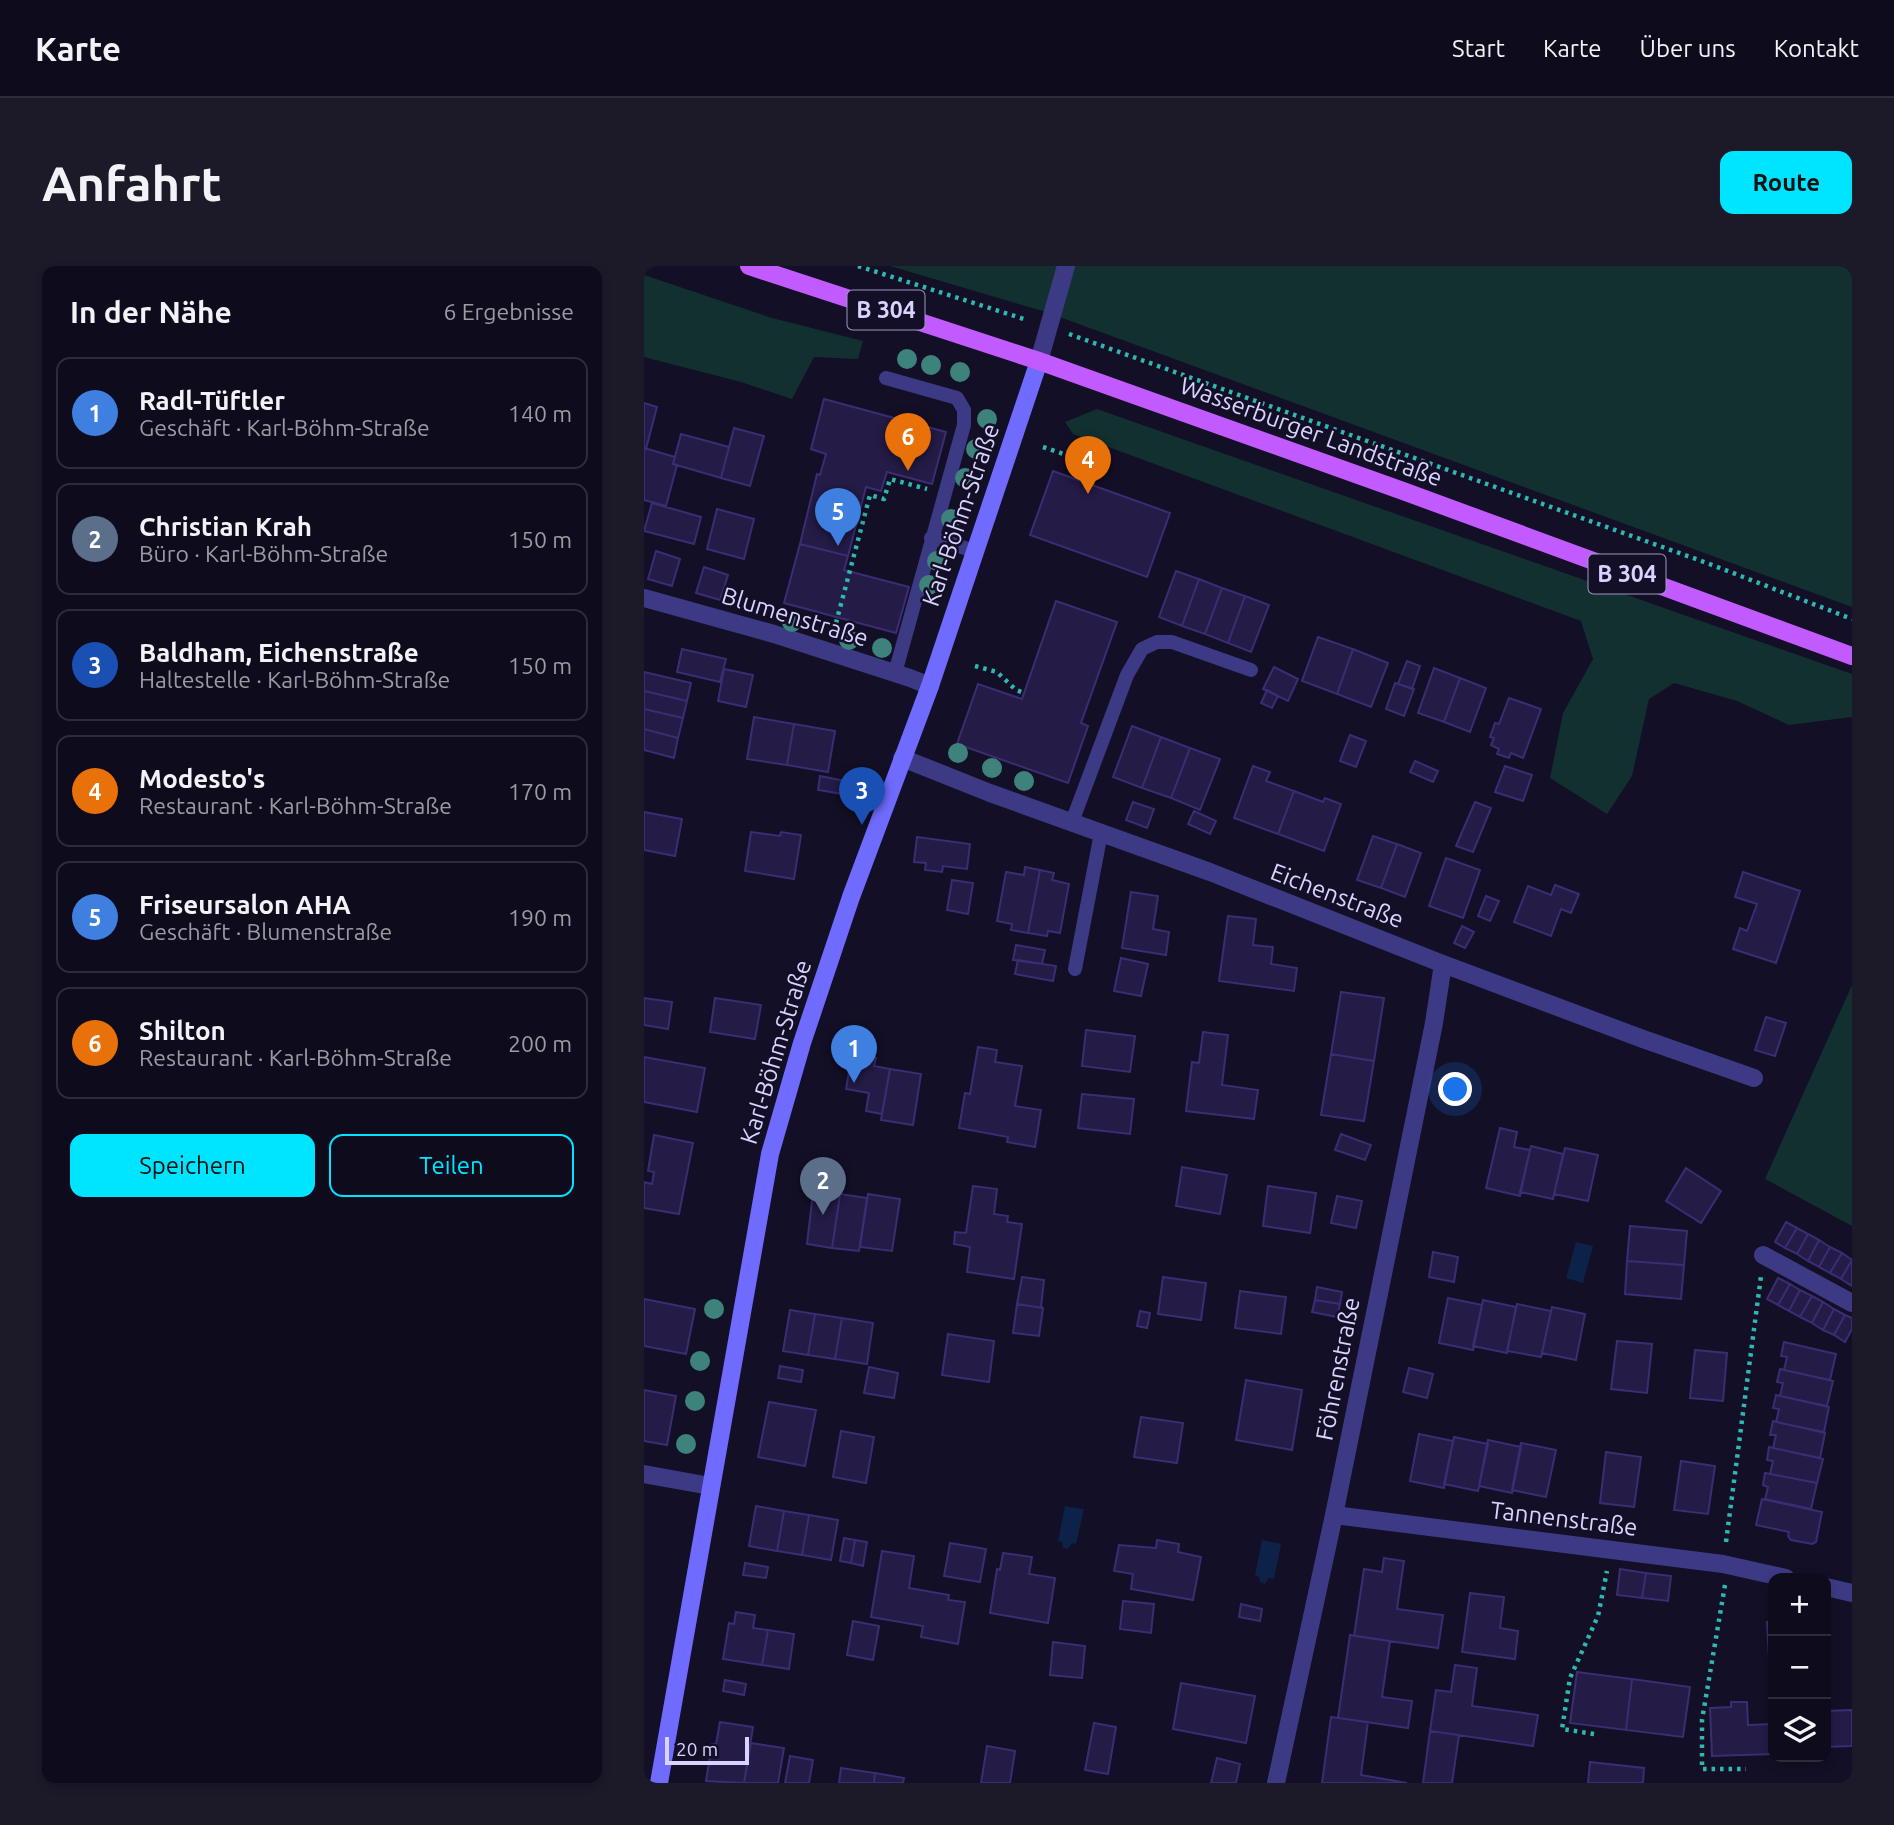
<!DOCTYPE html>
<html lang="de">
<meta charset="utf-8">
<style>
:root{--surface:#0e0b1c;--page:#1c1929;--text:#f1f3f6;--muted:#9b9ba3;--line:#2e2b3b;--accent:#00e5ff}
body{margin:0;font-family:Ubuntu,sans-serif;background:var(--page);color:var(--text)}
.controls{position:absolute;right:21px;bottom:21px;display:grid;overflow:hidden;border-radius:14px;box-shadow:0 4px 10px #0003}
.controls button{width:63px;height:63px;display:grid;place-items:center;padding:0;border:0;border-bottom:2px solid var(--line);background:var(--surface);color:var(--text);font:35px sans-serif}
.scale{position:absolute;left:21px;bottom:18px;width:84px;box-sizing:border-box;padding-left:7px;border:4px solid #d9d4ff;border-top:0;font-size:19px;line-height:24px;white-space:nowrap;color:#d9d4ff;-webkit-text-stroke:5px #130f26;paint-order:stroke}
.you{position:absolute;left:812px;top:824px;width:24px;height:24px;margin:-18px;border:5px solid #fff;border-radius:50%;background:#1a73e8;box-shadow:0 0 0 10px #1a73e833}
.badge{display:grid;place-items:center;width:46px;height:46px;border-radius:50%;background:var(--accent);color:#fff;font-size:23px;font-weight:700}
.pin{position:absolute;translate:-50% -58px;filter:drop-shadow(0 2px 4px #0008)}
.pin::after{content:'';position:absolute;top:37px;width:24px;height:21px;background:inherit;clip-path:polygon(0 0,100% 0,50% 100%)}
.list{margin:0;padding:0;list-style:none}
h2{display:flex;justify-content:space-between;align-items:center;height:91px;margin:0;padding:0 28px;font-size:30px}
h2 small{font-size:23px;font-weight:400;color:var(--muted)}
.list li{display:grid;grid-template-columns:46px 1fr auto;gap:21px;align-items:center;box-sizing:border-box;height:112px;margin:0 14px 14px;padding:0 14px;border:2px solid var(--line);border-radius:14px}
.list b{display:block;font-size:26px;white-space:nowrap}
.list p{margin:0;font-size:23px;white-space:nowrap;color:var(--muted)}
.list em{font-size:23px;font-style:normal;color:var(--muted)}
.actions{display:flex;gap:14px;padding:21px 28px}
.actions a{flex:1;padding:16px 0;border:2px solid var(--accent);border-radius:14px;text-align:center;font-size:24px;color:var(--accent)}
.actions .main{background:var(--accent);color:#111}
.icon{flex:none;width:38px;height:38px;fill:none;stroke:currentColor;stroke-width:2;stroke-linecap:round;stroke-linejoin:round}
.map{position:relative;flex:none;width:1208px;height:1517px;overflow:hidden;border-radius:14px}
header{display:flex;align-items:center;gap:42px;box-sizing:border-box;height:98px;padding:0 35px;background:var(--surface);border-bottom:2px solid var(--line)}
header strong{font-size:33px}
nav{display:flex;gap:38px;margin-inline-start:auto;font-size:24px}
.intro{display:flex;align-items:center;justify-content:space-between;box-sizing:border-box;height:168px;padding:0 42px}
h1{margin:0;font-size:49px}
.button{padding:18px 32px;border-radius:14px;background:var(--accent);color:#111;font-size:24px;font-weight:700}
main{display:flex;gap:42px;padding:0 42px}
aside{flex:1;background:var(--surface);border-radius:14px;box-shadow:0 4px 10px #0003}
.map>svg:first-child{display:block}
</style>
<header>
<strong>Karte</strong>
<nav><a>Start</a><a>Karte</a><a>Über uns</a><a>Kontakt</a></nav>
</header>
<div class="intro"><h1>Anfahrt</h1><a class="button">Route</a></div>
<main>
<aside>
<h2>In der Nähe<small>6 Ergebnisse</small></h2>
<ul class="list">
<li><span class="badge" style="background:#3f7fe0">1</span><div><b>Radl-Tüftler</b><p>Geschäft · Karl-Böhm-Straße</p></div><em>140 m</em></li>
<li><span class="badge" style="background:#5c6f8a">2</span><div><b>Christian Krah</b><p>Büro · Karl-Böhm-Straße</p></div><em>150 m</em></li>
<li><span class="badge" style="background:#1a4fb4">3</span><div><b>Baldham, Eichenstraße</b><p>Haltestelle · Karl-Böhm-Straße</p></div><em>150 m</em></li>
<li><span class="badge" style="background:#e8710a">4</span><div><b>Modesto's</b><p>Restaurant · Karl-Böhm-Straße</p></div><em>170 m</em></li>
<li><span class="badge" style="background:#3f7fe0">5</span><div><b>Friseursalon AHA</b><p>Geschäft · Blumenstraße</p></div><em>190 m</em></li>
<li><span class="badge" style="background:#e8710a">6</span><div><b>Shilton</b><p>Restaurant · Karl-Böhm-Straße</p></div><em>200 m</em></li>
</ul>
<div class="actions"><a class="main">Speichern</a><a>Teilen</a></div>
</aside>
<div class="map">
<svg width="1208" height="1517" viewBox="0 0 1208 1517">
<rect width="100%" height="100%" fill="#130f26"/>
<path fill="#12302f" d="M246,0H1208V341L402,46Z
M0,9L128,52L219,75L214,93L170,91L148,133L97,116L0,91Z
M453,143L1208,408V451L1145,459L1093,435L1030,417L1005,433L988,510L963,548L906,512L919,447L949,393L937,355L429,168L421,156Z
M1208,719V960L1121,913Z"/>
<path fill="#0c2248" d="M932,976L949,980L939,1017L922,1012Z
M421,1240L440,1243L432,1278L428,1277L424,1283L419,1282L418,1276L414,1275Z
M618,1274L637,1278L630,1313L625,1312L621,1318L616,1316L615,1311L611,1309Z"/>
<path fill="#241b47" stroke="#3b2d73" stroke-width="2" d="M180,133L302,166L288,218L243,206L237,225L222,221L204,290L156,278L173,208L176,209L182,188L167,183Z
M0,137L13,141L2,183L0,182Z
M90,162L120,170L106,220L77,212Z
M37,168L85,181L77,212L29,198Z
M0,182L31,191L29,198L33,199L22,240L0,234Z
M409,205L526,247L503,311L386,269Z
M8,237L57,251L50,278L0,265Z
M73,243L110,253L100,293L63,283Z
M156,278L204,290L200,304L265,321L252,367L140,337Z
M12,285L36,293L28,320L4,313Z
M60,301L84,309L76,334L52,327Z
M532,305L555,313L538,360L515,351Z
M555,313L578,322L561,368L538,360Z
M578,322L601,330L584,377L561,368Z
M601,330L625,339L607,386L584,377Z
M412,335L473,356L437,457L444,460L424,517L313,478L334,418L378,433Z
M674,371L709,383L693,428L658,415Z
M38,383L82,393L76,416L33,406Z
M709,383L744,397L727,441L693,428Z
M763,395L776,400L768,423L754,418Z
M630,401L654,413L644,435L619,423Z
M790,402L816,412L800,456L774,447Z
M80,403L109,409L102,441L74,435Z
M0,406L47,417L43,435L0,425Z
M816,412L842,422L826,466L800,456Z
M751,417L770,423L760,450L742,443Z
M623,424L634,430L628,442L617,437Z
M0,425L43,435L39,452L0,443Z
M865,432L897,443L879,492L867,487L865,492L853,488L855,483L847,479L850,472L846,471L851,457L855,458Z
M0,443L39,452L34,472L0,463Z
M110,451L150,458L143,499L103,493Z
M150,458L191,465L184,506L143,499Z
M488,460L517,471L498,522L469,511Z
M0,463L34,472L30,492L0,484Z
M706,469L722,475L712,501L696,495Z
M517,471L546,482L527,532L498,522Z
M546,482L576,493L556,544L527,532Z
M771,495L794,505L789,516L766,506Z
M609,500L626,506L622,515L650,525L634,568L590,552Z
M861,500L888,509L879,535L851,526Z
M176,510L201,515L199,528L174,524Z
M650,525L679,536L681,532L697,538L680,585L634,568Z
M489,536L510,543L503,562L482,554Z
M831,536L847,542L829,586L812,580Z
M550,545L572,555L566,568L544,558Z
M0,546L38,553L31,590L0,584Z
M107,566L136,570L137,566L157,569L150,613L101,605Z
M729,570L753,578L737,622L713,614Z
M273,571L326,578L323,603L299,600L298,606L281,604L282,597L270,596Z
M753,578L777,587L761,631L737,622Z
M802,592L836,604L819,652L785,640Z
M381,601L396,604L384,667L367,664L368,658L353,655L362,606L380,609Z
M396,604L410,607L408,614L425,618L416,667L404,665L403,670L384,667Z
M1099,606L1156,625L1132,697L1089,683L1096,662L1103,665L1113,638L1091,631Z
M308,614L329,617L324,648L303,644Z
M911,619L935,628L927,647L917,643L907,670L870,656L884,620L907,629Z
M487,626L514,630L509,663L525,666L522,689L478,682Z
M842,630L855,635L846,655L834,650Z
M584,650L612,653L609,679L629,681L627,698L653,702L650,725L575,715Z
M818,660L830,666L821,682L810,677Z
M372,679L401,684L398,698L369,694Z
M477,692L504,698L497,730L470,725Z
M374,694L412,700L409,715L371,708Z
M697,726L740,732L730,795L687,788Z
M0,732L28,736L24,763L0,759Z
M71,732L117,739L111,773L66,766Z
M1122,751L1142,757L1131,790L1111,784Z
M442,764L491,770L486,806L438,800Z
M559,766L584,769L578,819L614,824L610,853L542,845L548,796L555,797Z
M334,781L353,784L351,796L378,800L371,840L397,844L391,881L363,876L364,871L315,862L321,827L326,828Z
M208,788L232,792L230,800L246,803L238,848L222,845L225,827L202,823Z
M687,788L730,795L720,855L677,849Z
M0,791L61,802L53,846L0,836Z
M246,803L277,808L269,859L237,854Z
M438,828L490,833L486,868L434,862Z
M856,862L873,866L870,881L886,884L876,930L842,922Z
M697,868L727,879L721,894L691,884Z
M10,869L49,877L35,948L0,942V916L8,918L10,906L4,905Z
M887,880L919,888L909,933L876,926Z
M921,882L954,889L944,935L910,928Z
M538,901L583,909L576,948L532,940Z
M1042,902L1077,925L1057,957L1022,935Z
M170,918L197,923L188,982L163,978Z
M329,920L353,923L350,948L364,950L363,956L378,958L370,1013L323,1006L326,981L310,978L311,966L322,967Z
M624,920L672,927L666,967L619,960Z
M196,928L223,932L215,985L188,982Z
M224,928L256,933L248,985L216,981Z
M693,930L718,935L712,962L687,957Z
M1142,956L1153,962L1141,982L1131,976Z
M986,960L1043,965L1040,999L983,995Z
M1153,962L1164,968L1153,988L1141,982Z
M1164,968L1175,974L1164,995L1153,988Z
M1175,974L1186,981L1175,1001L1164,995Z
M1186,981L1198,987L1186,1007L1175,1001Z
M789,986L814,991L810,1016L785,1011Z
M1198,987L1208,994L1197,1013L1186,1007Z
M1208,994V1020L1197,1013Z
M983,995L1040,999L1037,1033L981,1028Z
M378,1011L400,1014L397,1041L399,1042L373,1038Z
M519,1011L562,1017L557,1054L514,1048Z
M1134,1012L1146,1018L1134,1039L1123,1033Z
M1146,1018L1156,1024L1145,1045L1134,1039Z
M673,1021L698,1026L696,1038L671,1034Z
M1156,1024L1168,1030L1156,1051L1145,1045Z
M596,1025L642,1031L637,1068L591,1062Z
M1168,1030L1179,1036L1168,1057L1156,1051Z
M804,1032L838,1039L829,1084L795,1077Z
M0,1033L51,1043L42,1088L0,1080Z
M671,1034L696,1038L693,1051L668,1046Z
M839,1034L872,1041L863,1087L829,1080Z
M1179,1036L1190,1043L1179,1064L1168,1057Z
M373,1038L399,1042L395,1070L369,1067Z
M873,1038L907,1045L897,1091L863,1085Z
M908,1041L941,1048L932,1094L898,1087Z
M1190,1043L1201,1049L1190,1069L1179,1064Z
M146,1044L171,1048L164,1089L139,1085Z
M496,1045L506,1047L503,1062L493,1060Z
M171,1048L198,1052L191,1093L164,1089Z
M1201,1049L1208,1052V1063L1201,1076L1190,1069Z
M198,1052L229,1057L223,1098L191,1093Z
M304,1068L350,1075L345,1116L298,1109Z
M973,1075L1008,1078L1003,1127L967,1123Z
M1140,1076L1192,1088L1186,1114L1140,1104L1143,1091L1137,1090Z
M1051,1084L1083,1087L1079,1135L1046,1132Z
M136,1100L159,1104L157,1116L134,1112Z
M225,1101L254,1107L250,1132L220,1127Z
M765,1102L789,1108L783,1132L759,1126Z
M1136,1103L1189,1115L1183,1140L1136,1130L1139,1117L1133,1116Z
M602,1114L658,1124L648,1184L592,1174Z
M0,1124L32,1130L23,1179L0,1175Z
M1132,1129L1185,1141L1180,1166L1132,1156L1135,1143L1129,1142Z
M125,1136L172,1144L161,1200L114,1191Z
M497,1151L539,1157L533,1197L490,1191Z
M1129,1155L1181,1167L1176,1192L1129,1182L1132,1169H1126Z
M197,1165L230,1171L222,1217L189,1211Z
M775,1168L809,1175L800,1222L766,1215Z
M810,1171L844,1178L834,1225L800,1218Z
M844,1174L877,1181L868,1227L835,1220Z
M877,1177L912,1184L902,1231L868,1224Z
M1125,1181L1179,1193L1173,1217L1126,1208L1129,1195L1123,1194Z
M962,1186L997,1191L990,1241L956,1237Z
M1037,1195L1071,1200L1064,1248L1030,1244Z
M1121,1207L1173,1217L1167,1243L1121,1233L1124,1221L1119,1219Z
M1118,1233L1178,1246L1172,1276L1168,1278L1147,1274L1144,1270L1145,1266L1112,1259Z
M112,1240L140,1245L133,1285L105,1280Z
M140,1245L165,1249L158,1289L133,1285Z
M165,1249L194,1254L187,1294L158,1289Z
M200,1272L211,1274L207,1297L196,1295Z
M211,1274L223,1276L219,1300L207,1297Z
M513,1274L535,1278L534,1286L557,1291L549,1334L487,1323L489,1308L470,1305L475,1279L512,1282Z
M306,1277L342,1283L336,1316L300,1310Z
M238,1285L270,1290L265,1322L305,1329L304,1334L321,1336L314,1378L277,1371L279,1360L227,1351Z
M359,1287L388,1291L385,1308L411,1312L404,1357L346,1347L353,1303L356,1304Z
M740,1292L760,1295L753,1343L799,1349L794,1382L710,1370L720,1303L738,1306Z
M101,1297L124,1301L122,1312L99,1309Z
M976,1303L1002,1307L998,1332L973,1329Z
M1002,1307L1027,1310L1024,1335L998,1332Z
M826,1327L860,1331L856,1362L874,1365L871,1393L818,1386Z
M479,1335L510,1338L507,1367L476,1363Z
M597,1338L618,1343L616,1355L595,1351Z
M92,1346L111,1349L109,1362L124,1364L118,1399L79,1393L85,1357L90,1358Z
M209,1355L235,1360L229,1394L203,1389Z
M1129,1355V1391H1125L1123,1356Z
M124,1364L150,1368L145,1403L118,1399Z
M706,1369L746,1375L738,1431L768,1435L764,1462L694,1452Z
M409,1376L441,1380L438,1412L406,1409Z
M811,1399L833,1402L828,1440L894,1449L889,1480L786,1465L792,1424L807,1426Z
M933,1406L988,1413L982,1464L926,1457Z
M988,1413L1046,1421L1039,1471L982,1464Z
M81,1414L102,1418L100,1429L79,1425Z
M537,1417L611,1430L602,1477L529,1463Z
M1087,1436H1103L1104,1459L1129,1458V1488L1068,1490L1066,1442L1087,1441Z
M1208,1444V1480L1182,1481V1445Z
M687,1451L724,1456L717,1509L763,1517H678Z
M76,1456L109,1461L100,1517L62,1515L68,1478H72Z
M450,1457L472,1461L464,1508L441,1504Z
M786,1465L815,1469L808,1517H779Z
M107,1477L140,1482L134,1517H100Z
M343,1480L371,1485L366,1517H337Z
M146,1490L169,1494L165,1517H141Z
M573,1492L596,1498L592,1517H567Z
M946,1496L1000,1502L999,1517H944Z
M197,1502L231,1507L230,1517H195Z
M231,1507L260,1512L259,1517H230Z"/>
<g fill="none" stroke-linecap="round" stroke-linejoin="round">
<path stroke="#2fb8b0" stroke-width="4.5" stroke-dasharray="3.5 5" stroke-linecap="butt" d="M214,0L383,54
M425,68L1063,297L1208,353
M399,181L455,200L447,219
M192,357L226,229L240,233L246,213L283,223
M331,400L353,406L372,424L380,427
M1082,1276L1117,1010
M1081,1319L1058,1454V1503H1102
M950,1468L918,1463L926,1412L954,1350L963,1305"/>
<path stroke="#3d3a85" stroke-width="14" d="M242,112L313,132L320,144V159L251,407
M287,272L331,285
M428,556L483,409L498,383L513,376H528L607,404
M431,703L457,567"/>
<path stroke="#3d3a85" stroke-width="18" d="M395,95L422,0
M0,332L130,368L266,412L286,420
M258,492L346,527L566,606L799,698L999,773L1110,812
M1119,989L1208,1037
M0,1208L66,1220
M690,1249L1079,1298L1142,1312
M1182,1321L1208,1327
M632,1517L690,1249L790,757L799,698"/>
<path stroke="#6f6bff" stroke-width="18" d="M15,1517L126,888L158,777L207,631L286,420L395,95"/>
<path stroke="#c25bff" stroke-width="18" d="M105,0L395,95L759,225L1208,390"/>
</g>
<g fill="#3d827b">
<circle cx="263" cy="93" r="10"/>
<circle cx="287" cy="99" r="10"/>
<circle cx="316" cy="106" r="10"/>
<circle cx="343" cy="153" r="10"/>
<circle cx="332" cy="183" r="10"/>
<circle cx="321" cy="212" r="10"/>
<circle cx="307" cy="253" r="10"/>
<circle cx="293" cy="295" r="10"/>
<circle cx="285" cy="319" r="10"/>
<circle cx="148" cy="356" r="10"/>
<circle cx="205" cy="374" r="10"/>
<circle cx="238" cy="382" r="10"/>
<circle cx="314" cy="487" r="10"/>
<circle cx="348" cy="502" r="10"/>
<circle cx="380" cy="515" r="10"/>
<circle cx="70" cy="1043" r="10"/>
<circle cx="56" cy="1095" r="10"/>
<circle cx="51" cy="1135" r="10"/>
<circle cx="42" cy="1178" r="10"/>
</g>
<g text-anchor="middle" stroke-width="5" stroke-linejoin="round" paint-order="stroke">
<g fill="#130f26" stroke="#9e99be" stroke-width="2">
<rect x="203.5" y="24.5" width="77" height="39" rx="5"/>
<rect x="944.5" y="288.5" width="77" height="39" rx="5"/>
</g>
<g font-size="23" font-weight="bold" fill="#d9d4ff">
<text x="242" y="52">B 304</text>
<text x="983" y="316">B 304</text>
</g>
<g font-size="24" fill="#d9d4ff" stroke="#130f26">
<text transform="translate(667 166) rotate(20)" y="8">Wasserburger Landstraße</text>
<text transform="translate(317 249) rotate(-71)" y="8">Karl-Böhm-Straße</text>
<text transform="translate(151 351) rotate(17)" y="8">Blumenstraße</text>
<text transform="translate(693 630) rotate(21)" y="8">Eichenstraße</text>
<text transform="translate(132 786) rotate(-73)" y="8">Karl-Böhm-Straße</text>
<text transform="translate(694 1103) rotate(-79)" y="8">Föhrenstraße</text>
<text transform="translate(920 1253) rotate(7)" y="8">Tannenstraße</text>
</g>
</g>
</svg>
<div class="controls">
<button>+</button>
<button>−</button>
<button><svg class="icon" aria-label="layers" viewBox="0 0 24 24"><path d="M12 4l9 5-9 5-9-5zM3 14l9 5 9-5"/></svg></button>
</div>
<div class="scale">20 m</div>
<div class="you"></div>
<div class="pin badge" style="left:210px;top:817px;background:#3f7fe0">1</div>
<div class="pin badge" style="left:179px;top:949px;background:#5c6f8a">2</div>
<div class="pin badge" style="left:218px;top:559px;background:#1a4fb4">3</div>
<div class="pin badge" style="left:444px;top:228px;background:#e8710a">4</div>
<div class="pin badge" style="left:194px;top:280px;background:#3f7fe0">5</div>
<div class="pin badge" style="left:264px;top:205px;background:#e8710a">6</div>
</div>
</main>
